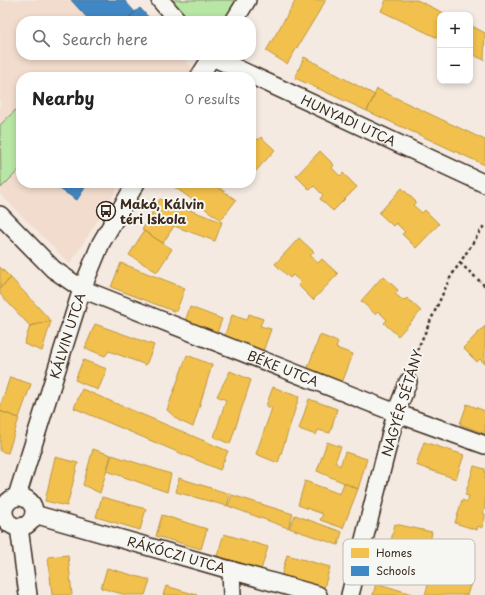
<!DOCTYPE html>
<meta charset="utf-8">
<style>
:root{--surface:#fff;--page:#f2f2f2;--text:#222;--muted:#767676;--line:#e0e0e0}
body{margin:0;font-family:"Playpen Sans",sans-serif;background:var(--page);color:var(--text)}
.controls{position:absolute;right:12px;top:12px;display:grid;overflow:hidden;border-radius:8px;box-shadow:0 2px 6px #0003}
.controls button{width:36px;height:36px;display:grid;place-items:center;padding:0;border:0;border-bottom:1px solid var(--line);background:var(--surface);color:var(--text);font:20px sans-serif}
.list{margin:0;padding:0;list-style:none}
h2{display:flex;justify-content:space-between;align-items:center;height:52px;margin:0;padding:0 16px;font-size:17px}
h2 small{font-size:13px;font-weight:400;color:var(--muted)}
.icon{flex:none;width:22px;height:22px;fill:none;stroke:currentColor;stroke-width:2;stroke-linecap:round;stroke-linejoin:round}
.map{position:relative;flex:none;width:485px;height:595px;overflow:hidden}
.search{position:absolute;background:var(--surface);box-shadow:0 2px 6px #0003;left:16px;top:16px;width:240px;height:44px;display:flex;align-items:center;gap:10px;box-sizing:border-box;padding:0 14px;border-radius:16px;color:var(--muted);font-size:15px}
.panel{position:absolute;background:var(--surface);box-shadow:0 2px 6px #0003;left:16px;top:72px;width:240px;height:116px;border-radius:16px}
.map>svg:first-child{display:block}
</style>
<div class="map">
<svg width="485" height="595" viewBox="0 0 485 595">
<rect width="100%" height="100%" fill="#f4eae1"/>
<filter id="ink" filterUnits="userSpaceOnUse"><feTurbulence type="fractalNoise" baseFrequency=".025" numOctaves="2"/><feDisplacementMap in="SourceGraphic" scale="8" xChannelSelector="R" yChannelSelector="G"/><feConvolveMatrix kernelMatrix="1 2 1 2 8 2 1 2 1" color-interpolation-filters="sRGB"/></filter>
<g filter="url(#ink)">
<path fill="#f2dccd" d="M0,0H124L135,12L140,8L152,21H21V55H181L194,70L190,77H21V183H121L70,264L0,194Z"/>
<path fill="#b8e6a4" stroke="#7a8861" d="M160,0H247L234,21H178Z
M21,105V168L1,188L0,125Z"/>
<path fill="#f2c14e" stroke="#bb9440" d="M296,0H326L287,64L266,51Z
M386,0H417L448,15H440V39L381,11Z
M470,25L485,33L484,60L470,53Z
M304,57L375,95L367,111L295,78Z
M377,89L485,140V165L367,111Z
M251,133L258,140L261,137L275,150L253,174L251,172Z
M320,151L334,165L332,168L340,176L343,173L357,187L333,211L320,199L323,195L314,186L310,190L296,176Z
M175,183H212L236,200L221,220L173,186Z
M402,188L416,202L413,205L422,213L425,210L439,224L416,248L402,234L405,232L396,223L393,226L379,213Z
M160,199L222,222L215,241L174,226L163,243L142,230Z
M144,231L172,249L157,272L129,255Z
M299,238L314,252L310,256L318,263L322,259L338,274L313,300L298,285L301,282L293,275L290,278L275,264Z
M121,263L185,288L176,312L111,287Z
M0,267L11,278L0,288Z
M383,276L398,290L395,294L404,301L407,298L421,311L398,336L384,323L387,320L378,311L375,314L361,301Z
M11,278L51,321L30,326L0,294V288Z
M190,307L222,319L215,338L183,327Z
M249,314L263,319L260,326L271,329L262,354L223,340L232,315L247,320Z
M51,321L42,351L24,344L30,326Z
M95,324L154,345L146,365L109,351L105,356L85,348Z
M485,326V364L480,359L477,362L463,348Z
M320,335L338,342L336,348L353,354L342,383L307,370Z
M187,355L212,365L193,427L178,420L167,410Z
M83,360L107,369L98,390L75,380Z
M230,371L251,380L230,444L214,437L226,400L217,396Z
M10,377L31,384L19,418L0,411V407Z
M273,387L299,397L278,463L256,454L272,408L266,406Z
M82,389L228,451L220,470L74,408Z
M309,399L337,409L330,433L318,430L316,435L299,429Z
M467,404L485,411V434L460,424Z
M0,411L19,418L8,453L0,451Z
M327,442L341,447L335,462L340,466L345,452L367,459L358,489L317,471Z
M424,442L464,455L456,479L416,465Z
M93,449L111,455L100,493L83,485Z
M112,455L171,474L167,492L107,471Z
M55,457L78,463L67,506L45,501Z
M474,466L485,469V508L483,513L485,514V518L482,528L478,526L477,530L455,523L462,500L467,502L469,496L465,495Z
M179,478L230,494L227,506L176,492Z
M305,481L340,494L344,483L358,489L343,528L320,520L323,514L298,505Z
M232,495L293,514L288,528L228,506Z
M102,497L146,509L140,530L96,517Z
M162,515L207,529L201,549L156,536Z
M295,515L342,532L338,545L289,528Z
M395,524L432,532L429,549L391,541Z
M224,534L268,547L261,570L217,556Z
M68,555L72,595H52L48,557Z
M287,555L330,567L324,588L281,577Z
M107,568L150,580L145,595H126L101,588Z
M432,571L471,583L467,595H425Z
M376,583L412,594V595H373Z
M166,586L197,595H163Z"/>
<path fill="#3f88c5" stroke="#3e6c93" d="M71,0H124L135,12L125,21H90Z
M140,8L152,21H125L135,12Z
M148,73L154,77H145Z
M57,183H88L77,200L55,186Z"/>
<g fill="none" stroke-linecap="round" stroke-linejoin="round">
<g stroke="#3b2a1e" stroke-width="20">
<g id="minor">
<path d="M160,0L178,21"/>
<path d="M234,21L247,0"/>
<path id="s1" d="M208,55L485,184"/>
<path d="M199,77L213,55"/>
<path id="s2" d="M0,215L53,269L82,289L396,413L485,445"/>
<path id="s3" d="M17,496L82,289L101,243L136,183"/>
<circle cx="19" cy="512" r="15"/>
<path id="s4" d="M34,514L318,595"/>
<path d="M19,527L28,595"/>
<path d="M231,570L232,595"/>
<path d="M350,595L396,413L408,382"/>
</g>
</g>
<path stroke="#3b2a1e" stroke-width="2.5" stroke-dasharray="3 3" stroke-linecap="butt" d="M460,263L485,286
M411,367L413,359L450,278L485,224
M0,527L1,531L4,533"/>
<use href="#minor" stroke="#f6f6f2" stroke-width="17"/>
</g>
</g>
<defs>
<g id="bus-ring" transform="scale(1)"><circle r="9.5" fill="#f6f6f2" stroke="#3b2a1e" stroke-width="1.5"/><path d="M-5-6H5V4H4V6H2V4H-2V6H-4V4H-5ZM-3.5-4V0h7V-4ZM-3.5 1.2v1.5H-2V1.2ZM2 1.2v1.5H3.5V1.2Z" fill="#3b2a1e"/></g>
</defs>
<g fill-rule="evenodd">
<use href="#bus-ring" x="106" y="211"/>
</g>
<g text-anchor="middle" stroke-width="4" stroke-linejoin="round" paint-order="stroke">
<g font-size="13" fill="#3b2a1e" stroke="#f6f6f2">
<text dy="5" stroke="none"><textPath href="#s1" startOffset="155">HUNYADI UTCA</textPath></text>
<text dy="5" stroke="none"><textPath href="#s3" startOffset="168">KÁLVIN UTCA</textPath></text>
<text dy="5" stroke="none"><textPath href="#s2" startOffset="327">BÉKE UTCA</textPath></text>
<text transform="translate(402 403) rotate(-73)" y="5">NAGYÉR SÉTÁNY</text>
<text dy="5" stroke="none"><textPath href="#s4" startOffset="148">RÁKÓCZI UTCA</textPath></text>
</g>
<g font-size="13" font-weight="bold" fill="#3b2a1e" stroke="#f6f6f2" text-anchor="start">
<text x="120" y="209">Makó, Kálvin<tspan x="120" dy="15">téri Iskola</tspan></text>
</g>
</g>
<rect x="343" y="539" width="132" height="46" rx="6" fill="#f6f6f2" stroke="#beb9b2" stroke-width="1"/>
<rect x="351" y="548" width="18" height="10" fill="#f2c14e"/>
<rect x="351" y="566" width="18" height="10" fill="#3f88c5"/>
<g font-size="11" fill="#3b2a1e">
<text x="376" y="557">Homes</text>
<text x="376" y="575">Schools</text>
</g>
</svg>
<div class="controls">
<button>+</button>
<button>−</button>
</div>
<div class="search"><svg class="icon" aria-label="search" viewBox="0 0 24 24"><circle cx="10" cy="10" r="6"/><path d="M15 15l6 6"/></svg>Search here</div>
<section class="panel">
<h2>Nearby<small>0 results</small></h2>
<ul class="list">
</ul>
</section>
</div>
